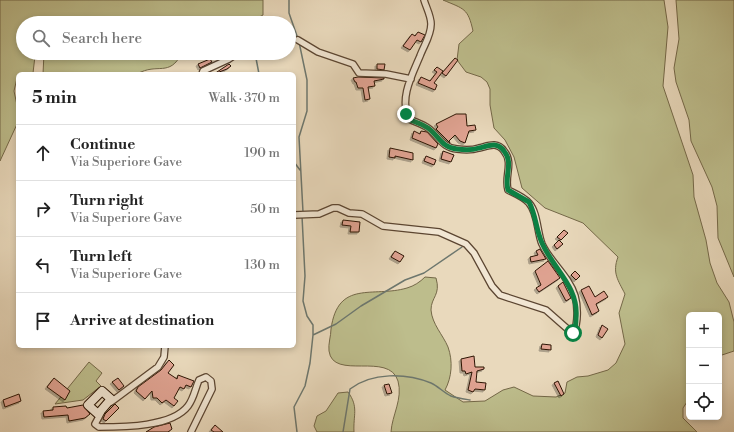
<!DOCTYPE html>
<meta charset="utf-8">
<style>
:root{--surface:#fff;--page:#f6f6f6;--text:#222;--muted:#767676;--line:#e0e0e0}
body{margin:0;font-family:"Libre Bodoni",serif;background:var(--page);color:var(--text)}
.controls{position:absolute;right:12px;bottom:12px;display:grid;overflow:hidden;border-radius:6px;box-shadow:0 2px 6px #0003}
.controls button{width:36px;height:36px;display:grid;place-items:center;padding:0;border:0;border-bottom:1px solid var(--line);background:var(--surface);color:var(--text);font:20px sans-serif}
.stop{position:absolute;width:12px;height:12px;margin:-9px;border:3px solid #0b8043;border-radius:50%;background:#fff}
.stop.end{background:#0b8043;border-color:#fff;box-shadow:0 1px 4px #0008}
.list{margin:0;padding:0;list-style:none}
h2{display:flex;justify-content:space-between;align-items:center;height:52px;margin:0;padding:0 16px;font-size:17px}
h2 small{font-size:13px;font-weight:400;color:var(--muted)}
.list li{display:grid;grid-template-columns:26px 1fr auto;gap:12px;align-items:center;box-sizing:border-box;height:56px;padding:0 16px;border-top:1px solid var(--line)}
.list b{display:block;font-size:15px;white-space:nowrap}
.list p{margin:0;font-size:13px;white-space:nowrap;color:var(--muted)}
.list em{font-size:13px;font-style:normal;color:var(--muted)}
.icon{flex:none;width:22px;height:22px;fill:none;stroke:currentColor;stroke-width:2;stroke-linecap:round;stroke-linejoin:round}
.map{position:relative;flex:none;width:734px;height:432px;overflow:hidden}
.search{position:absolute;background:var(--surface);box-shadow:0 2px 6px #0003;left:16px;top:16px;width:280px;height:44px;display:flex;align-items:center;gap:10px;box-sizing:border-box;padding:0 14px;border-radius:22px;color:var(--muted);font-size:15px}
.panel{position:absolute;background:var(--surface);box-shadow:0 2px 6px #0003;left:16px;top:72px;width:280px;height:276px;border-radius:6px}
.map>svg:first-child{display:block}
</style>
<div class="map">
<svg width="734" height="432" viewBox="0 0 734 432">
<defs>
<filter id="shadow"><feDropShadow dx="-2" dy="2" stdDeviation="0" flood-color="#0004"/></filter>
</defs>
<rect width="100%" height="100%" fill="#e9d9bc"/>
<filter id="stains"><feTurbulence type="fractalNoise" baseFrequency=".005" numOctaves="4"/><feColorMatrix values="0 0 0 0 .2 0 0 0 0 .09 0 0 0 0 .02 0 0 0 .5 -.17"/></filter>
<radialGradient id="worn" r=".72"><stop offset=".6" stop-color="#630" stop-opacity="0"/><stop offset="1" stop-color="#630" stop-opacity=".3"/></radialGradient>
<path fill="#bdbd8c" stroke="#746848" d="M0,0H263V15L248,23H23V53H39L35,56L33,73L18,74L14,91L18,110V122L0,161Z
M443,0H664L668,27L663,86L693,175L694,197L706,240L710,263L717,283L729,302L734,322V351L719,356V315H689V399L683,408V418L697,432H391C392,415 403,399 398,381C389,351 333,381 329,351C328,344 331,336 331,329C338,279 373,298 407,288C414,286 420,282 425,277L436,278C441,295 431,297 431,310C432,324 443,335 448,347C453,361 452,377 445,390L463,402L485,401L503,390L514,387L533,396L556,397L565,393L567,382L577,377L588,376L608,370L616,363L625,344L619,313L625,294C618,280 612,273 618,257L583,223L545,208L522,188L514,157L505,140L494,128L490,105V89L487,82L481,77L466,72L457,60L459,44L473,31C468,8 464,9 443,0Z
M676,0H734V277L718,238L717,206L712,187L691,141L689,120L676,82L674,68L679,39Z
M44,53H182C169,78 158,62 137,74H43Z
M89,362L102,373L96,381L101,386L83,400L55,404Z
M348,392C359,407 353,415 354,432H317L314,426L317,416L326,411L338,393Z"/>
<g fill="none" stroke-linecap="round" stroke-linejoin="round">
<path stroke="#6d776e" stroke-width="1.5" d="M289,0V13L298,39
M299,42L307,80V111L299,137L303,212
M255,53L259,74
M294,162L300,170
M313,335L336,324L361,306L405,280L424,273L462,247
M297,432L294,407L305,386L310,363L313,335V325L307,316L303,301L305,276L302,216
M343,432L350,389C372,372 406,373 431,383C438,386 444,393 451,396C457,398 464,399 470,400"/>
</g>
<path fill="#e0a392" stroke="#2c1403" filter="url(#shadow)" d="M418,32L425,35L421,42L417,40L410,50L403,46L412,34L415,36Z
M455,58L458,60L446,76L442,73Z
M210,59L212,62L200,68L198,64Z
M229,64L231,66L227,69L214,74Z
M377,64H385L384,70L377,69Z
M437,67L443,71L434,83L437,85L435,90L418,83L421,77L430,81L437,72L434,70Z
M358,77L384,78V79L374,81L375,86L368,87L370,99L365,100L363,88H358L356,82H355L353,78Z
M456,114H466L467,126L475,125L476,130L469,131L465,143L460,141L455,135L449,141L450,143L436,129L438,127L436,124Z
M414,131L420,134L421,131L427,132L438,144L436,148L412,138Z
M390,148L413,153V160L395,156V158L389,157Z
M443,151L454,155L451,162L441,159Z
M426,156L436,160L434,165L424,161Z
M343,220L360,222L359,232H350L351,226L342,225Z
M564,230L568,233L561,240L557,237Z
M559,240L563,244L557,249L554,245Z
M540,249L546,259L531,262L530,257L538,255L536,251Z
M395,251L404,256L400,262L391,257Z
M548,261L560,278L539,292L536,288L541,285L535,271Z
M575,271L580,276L576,280L571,275Z
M563,282L571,298L566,301L558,286Z
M589,286L595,297L604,291L608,297L596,304L599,311L592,315L581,290Z
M602,325L608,329L602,338L598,335Z
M542,344L551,345V350L541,349Z
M474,356L475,367H484V369L477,371L476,382L486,383L485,390L475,389L473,392L468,390L472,372L466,374L465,371H462L461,359Z
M169,360L174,365L168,373L177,379L178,375L194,381L191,387L186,385L184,389L180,387L174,398L178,401L174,406L166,400L162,403L157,398H153L152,391L145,399L136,391L138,387L161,370Z
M54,378L70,391L65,400L47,387Z
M118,378L124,386L119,390L112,382Z
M558,381L564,394L561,396L554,383Z
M389,384L392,393L387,394L384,385Z
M19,394L21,401L5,407L3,400Z
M115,404L119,408L106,421L103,419L105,414Z
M83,405L90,414L85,418L69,421L68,415L44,417L43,411L53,410V407L66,406L67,408Z
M170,423L172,429L168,432H146L154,427Z
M215,425L223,432H214L211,430Z"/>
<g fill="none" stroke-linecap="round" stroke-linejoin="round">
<g stroke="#5b4531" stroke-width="8">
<path id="street" d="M298,40L318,52L353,64L359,73L386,74L411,79
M202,74L203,71L229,59L238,53
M294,215L319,214L333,208H338L349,213L362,214L383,226L439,232L466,244L474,253L492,286L500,295L546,310L571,332H574C578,322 578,306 575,296C569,276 550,262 542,244C537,232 538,213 529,203C524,197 514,193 508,190C504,176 514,163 504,151C497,141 488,146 479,148C473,150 464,150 457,149C442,148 439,136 428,128C422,124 415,122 409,119C399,99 412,75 420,56C424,45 431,36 431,24C431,16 426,7 424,0
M111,402L158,367L164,357L165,346
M101,413L95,424L99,427C124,427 172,427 188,406C194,398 195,389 199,380L206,377L211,381L212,389L191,432"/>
</g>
<g stroke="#2c1403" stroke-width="10">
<path id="secondary" d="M102,391L111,399L98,414L88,405Z"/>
</g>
<use href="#street" stroke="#f1e6d3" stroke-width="5.5"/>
<use href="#secondary" stroke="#f1e6d3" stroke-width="8"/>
</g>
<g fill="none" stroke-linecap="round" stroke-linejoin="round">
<path stroke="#0b8043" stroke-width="5" d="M406,114L408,119C415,122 422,124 428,128C439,136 442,148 457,149C464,150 473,150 479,148C488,146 497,141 504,151C514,163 504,176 508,190L529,202C536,215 536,230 542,243C554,270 579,287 576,318C576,323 576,329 573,333"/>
</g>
<rect width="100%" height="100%" filter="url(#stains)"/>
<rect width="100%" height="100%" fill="url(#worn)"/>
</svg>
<div class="controls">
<button>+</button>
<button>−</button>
<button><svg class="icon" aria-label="locate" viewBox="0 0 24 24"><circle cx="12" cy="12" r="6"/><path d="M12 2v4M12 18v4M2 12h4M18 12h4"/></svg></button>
</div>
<div class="stop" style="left:573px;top:333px"></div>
<div class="stop end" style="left:406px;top:114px"></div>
<div class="search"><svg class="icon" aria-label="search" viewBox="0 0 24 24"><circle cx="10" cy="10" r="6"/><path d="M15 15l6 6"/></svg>Search here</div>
<section class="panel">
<h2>5 min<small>Walk · 370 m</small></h2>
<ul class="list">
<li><svg class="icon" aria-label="ahead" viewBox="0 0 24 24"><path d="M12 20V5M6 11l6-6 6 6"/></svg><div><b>Continue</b><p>Via Superiore Gave</p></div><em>190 m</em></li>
<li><svg class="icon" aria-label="right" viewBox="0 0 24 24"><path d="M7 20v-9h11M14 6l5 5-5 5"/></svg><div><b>Turn right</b><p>Via Superiore Gave</p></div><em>50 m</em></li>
<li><svg class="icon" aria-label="left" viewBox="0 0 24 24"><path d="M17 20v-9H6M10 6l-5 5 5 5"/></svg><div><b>Turn left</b><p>Via Superiore Gave</p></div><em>130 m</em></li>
<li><svg class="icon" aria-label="arrive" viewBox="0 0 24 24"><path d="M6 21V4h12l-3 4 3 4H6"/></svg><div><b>Arrive at destination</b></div></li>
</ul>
</section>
</div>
